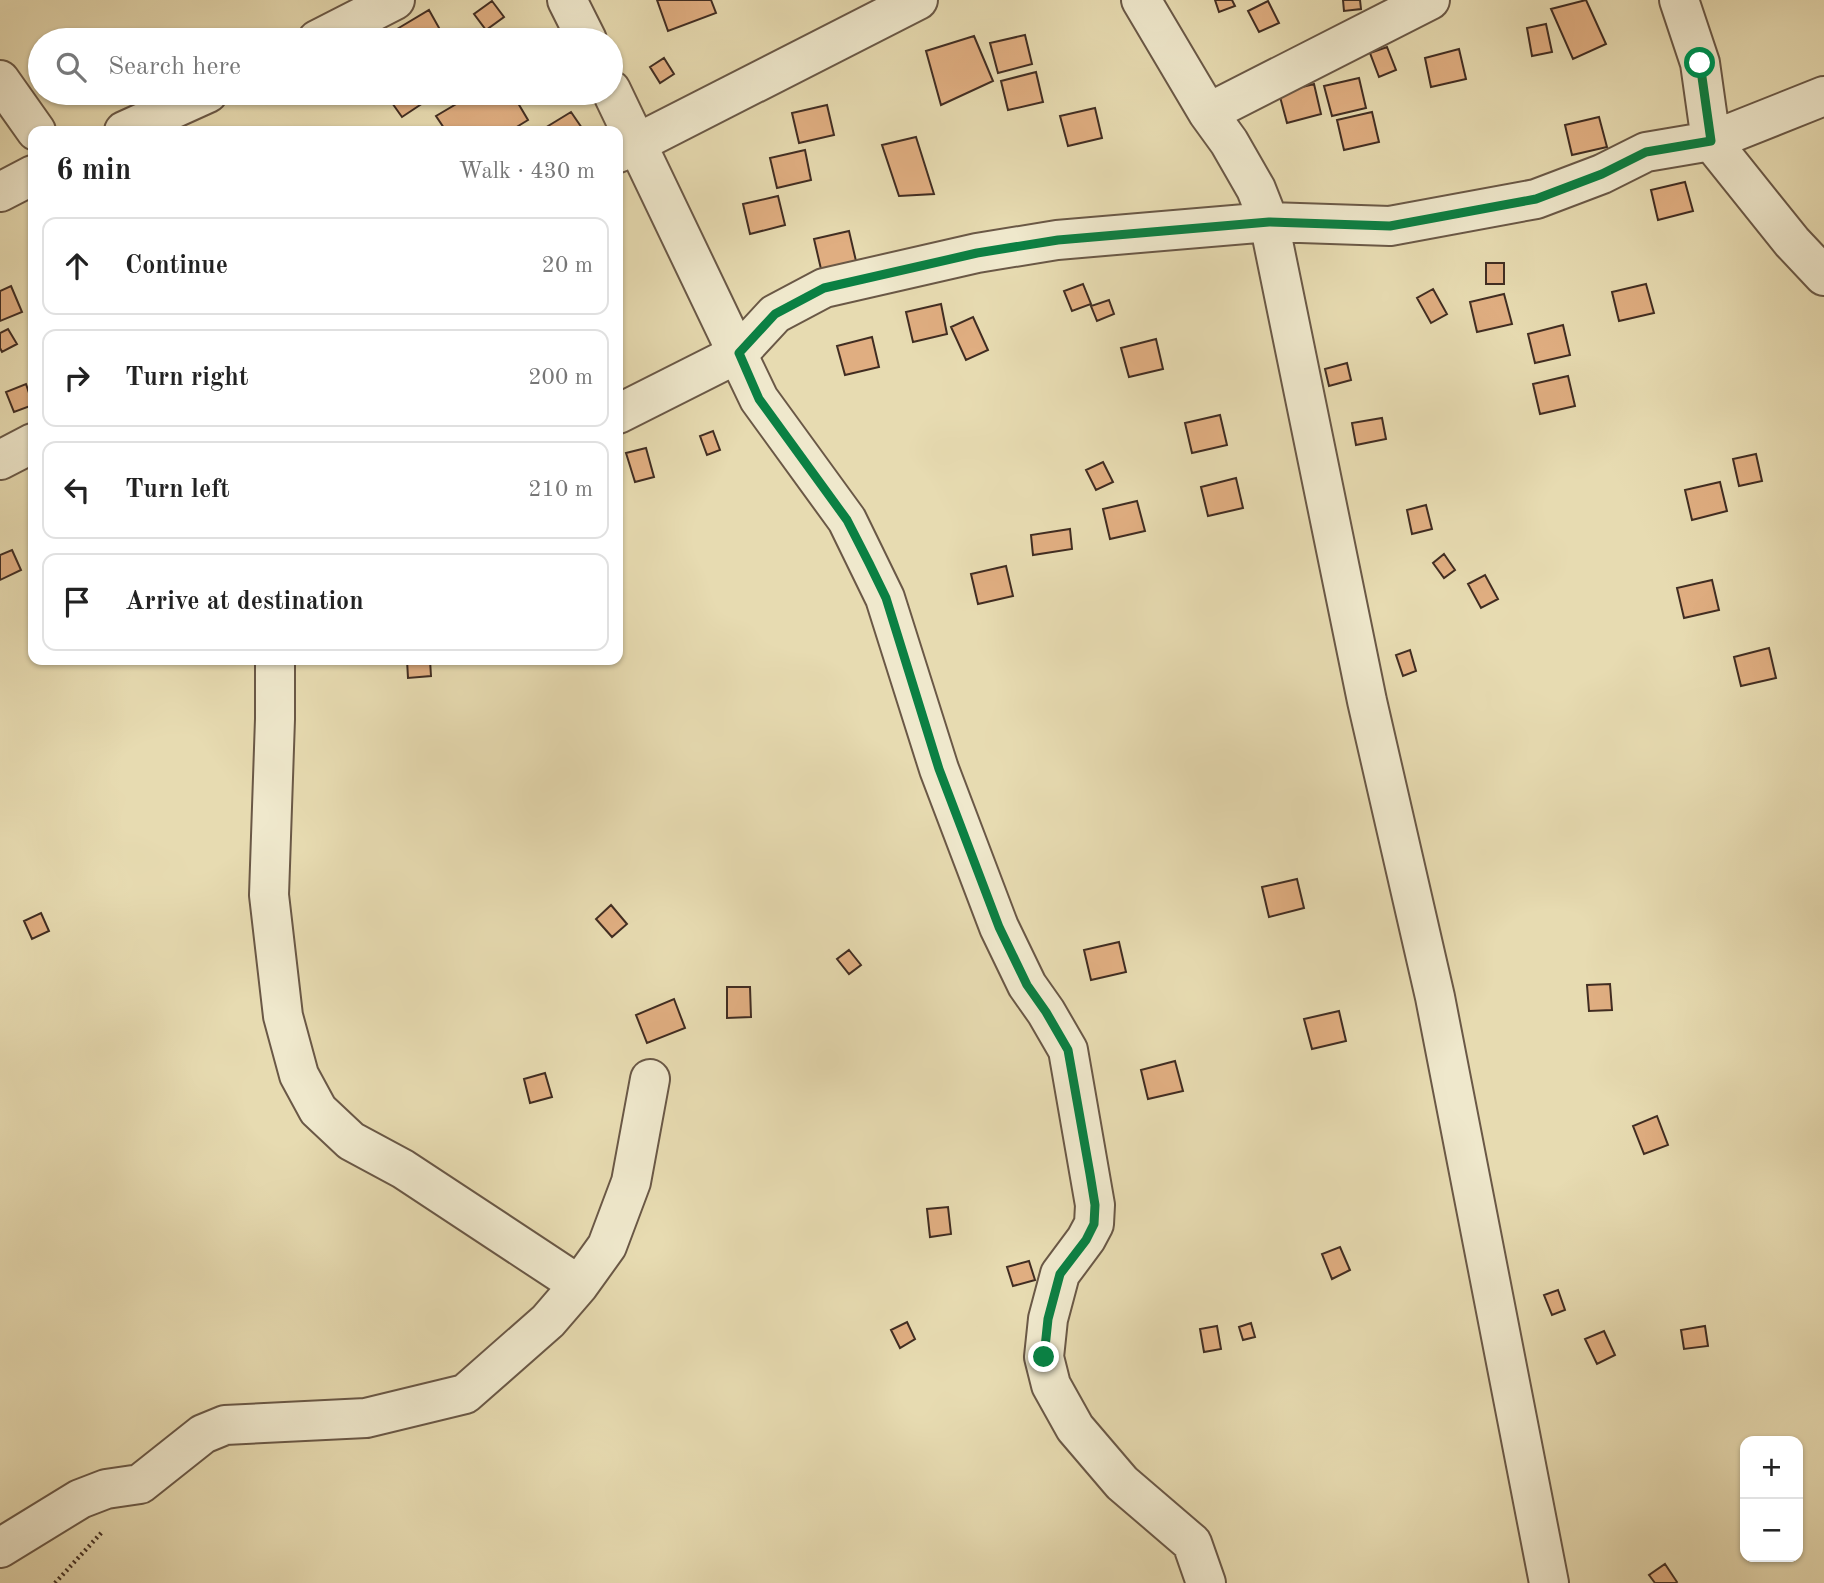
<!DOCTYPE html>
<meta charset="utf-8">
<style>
:root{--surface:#fff;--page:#f2f2f2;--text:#222;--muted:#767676;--line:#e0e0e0}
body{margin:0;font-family:"Old Standard TT",serif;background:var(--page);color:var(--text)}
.controls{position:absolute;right:21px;bottom:21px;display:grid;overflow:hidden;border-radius:14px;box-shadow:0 2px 5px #0004}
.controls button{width:63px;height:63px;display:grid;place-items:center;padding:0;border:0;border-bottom:2px solid var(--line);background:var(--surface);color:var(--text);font:35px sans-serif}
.stop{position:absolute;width:21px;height:21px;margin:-16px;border:5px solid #0b8043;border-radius:50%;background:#fff}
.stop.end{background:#0b8043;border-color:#fff;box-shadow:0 2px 7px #0008}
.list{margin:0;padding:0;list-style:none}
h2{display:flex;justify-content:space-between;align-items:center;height:91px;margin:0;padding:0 28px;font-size:30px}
h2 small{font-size:23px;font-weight:400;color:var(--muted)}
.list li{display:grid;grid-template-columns:46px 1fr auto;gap:21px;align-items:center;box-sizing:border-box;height:98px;margin:0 14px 14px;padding:0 14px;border:2px solid var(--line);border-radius:14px}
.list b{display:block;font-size:26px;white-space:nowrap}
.list em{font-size:23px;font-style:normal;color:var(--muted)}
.icon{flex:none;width:38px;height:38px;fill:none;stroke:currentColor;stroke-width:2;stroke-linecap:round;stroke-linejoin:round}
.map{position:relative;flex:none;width:1824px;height:1583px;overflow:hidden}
.search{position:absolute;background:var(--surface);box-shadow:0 2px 5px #0004;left:28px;top:28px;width:595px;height:77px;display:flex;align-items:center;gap:18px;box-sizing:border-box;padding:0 24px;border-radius:38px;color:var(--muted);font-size:26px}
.panel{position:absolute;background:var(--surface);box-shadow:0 2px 5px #0004;left:28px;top:126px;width:595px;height:539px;border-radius:14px}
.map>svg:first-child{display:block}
</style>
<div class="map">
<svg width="1824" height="1583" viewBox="0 0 1824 1583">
<rect width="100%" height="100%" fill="#e7dbb1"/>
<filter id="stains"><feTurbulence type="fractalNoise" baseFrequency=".00286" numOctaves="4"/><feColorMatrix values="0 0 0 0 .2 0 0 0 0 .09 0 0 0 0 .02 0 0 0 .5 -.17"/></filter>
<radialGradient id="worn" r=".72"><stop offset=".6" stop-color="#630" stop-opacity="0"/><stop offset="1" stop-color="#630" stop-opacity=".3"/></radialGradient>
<path fill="#e0ae81" stroke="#412d22" stroke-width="2" d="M657,0H711L716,13L668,31Z
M1215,0H1232L1235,6L1219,12Z
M1343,0H1360L1361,9L1344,11Z
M1586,0L1606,44L1573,59L1551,9Z
M492,1L504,17L486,30L474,14Z
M1268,1L1279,23L1259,32L1248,11Z
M429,10L443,35L434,40H403L397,29Z
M1546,24L1552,52L1532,56L1527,28Z
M211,30L215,40H191L190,37Z
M1025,35L1032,64L998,73L990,43Z
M974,36L993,81L941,105L926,51Z
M1387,47L1396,70L1379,77L1370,53Z
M1459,49L1466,79L1431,87L1425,58Z
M664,58L674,74L660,83L650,67Z
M1036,72L1043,102L1008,110L1001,81Z
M1359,78L1366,108L1332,116L1324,86Z
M1314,84L1321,114L1287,123L1279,93Z
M385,93H420L426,101L402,117Z
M475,93H512L528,120L510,131H446L436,116Z
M827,105L834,135L799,143L792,113Z
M1095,108L1102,138L1068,146L1060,116Z
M571,112L584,131H540Z
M1372,112L1379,142L1344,150L1337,120Z
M1599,117L1607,147L1572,155L1565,125Z
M916,137L934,194L899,196L882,145Z
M805,150L811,180L777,188L770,158Z
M1685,182L1693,211L1658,220L1651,190Z
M778,196L785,225L750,234L743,204Z
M849,231L856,261L821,269L814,239Z
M1486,263H1504V284H1486Z
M1083,284L1091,304L1072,311L1064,291Z
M1646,284L1654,313L1619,321L1612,292Z
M11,286L22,312L0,321V291Z
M1433,289L1447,314L1431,323L1417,298Z
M1504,294L1512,324L1477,332L1470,302Z
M1109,300L1114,314L1097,321L1091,306Z
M941,304L947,334L913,342L906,312Z
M973,317L988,350L966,360L951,327Z
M1563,325L1570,355L1535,363L1528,334Z
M8,329L17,344L2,352L0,348V333Z
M872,337L879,367L845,375L837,346Z
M1156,339L1163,369L1129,377L1121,348Z
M1347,363L1351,380L1329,386L1325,369Z
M1568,376L1575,406L1540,414L1533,384Z
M26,384L33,405L14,412L6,392Z
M1220,415L1227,445L1192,453L1185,423Z
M1382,418L1386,439L1356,445L1352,423Z
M713,431L720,450L707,455L700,436Z
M646,448L654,477L635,482L626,453Z
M1756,454L1762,481L1739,486L1733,459Z
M1103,462L1113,482L1096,490L1086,470Z
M1236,478L1243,508L1208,516L1201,487Z
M1720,482L1727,511L1692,520L1685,490Z
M1137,501L1145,531L1110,539L1103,509Z
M1426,505L1432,529L1412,534L1407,510Z
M1070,529L1072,549L1033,555L1031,535Z
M12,550L21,570L0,580V555Z
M1444,554L1455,570L1444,578L1433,563Z
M1006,566L1013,596L978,604L971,574Z
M1485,575L1498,599L1481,608L1468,584Z
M1712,580L1719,610L1684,618L1677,588Z
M1769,648L1776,678L1741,686L1734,657Z
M1410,650L1416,671L1403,676L1396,655Z
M407,660H430L431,676L408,678Z
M1297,879L1304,908L1269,917L1262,887Z
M611,905L627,924L612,937L596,919Z
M41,913L49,931L32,939L24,921Z
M1119,942L1126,972L1091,980L1084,950Z
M849,950L861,965L849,974L837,959Z
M1610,984L1612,1010L1589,1011L1587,985Z
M727,987H750L751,1017L727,1018Z
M674,999L685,1028L647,1043L636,1015Z
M1339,1011L1346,1041L1312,1049L1304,1019Z
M1175,1061L1183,1091L1148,1099L1141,1070Z
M545,1073L552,1097L530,1103L524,1079Z
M1657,1116L1668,1145L1644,1154L1633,1126Z
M948,1207L951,1234L930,1237L927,1209Z
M1340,1247L1350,1270L1332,1279L1322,1254Z
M1029,1261L1035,1280L1013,1286L1007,1267Z
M1558,1290L1565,1310L1552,1315L1544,1295Z
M907,1322L915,1339L900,1348L891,1330Z
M1251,1323L1255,1337L1243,1340L1239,1327Z
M1217,1326L1221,1349L1204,1352L1200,1329Z
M1705,1326L1708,1346L1684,1349L1681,1330Z
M1604,1331L1615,1355L1597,1364L1585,1339Z
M1665,1564L1677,1582L1676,1583H1655L1649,1575Z"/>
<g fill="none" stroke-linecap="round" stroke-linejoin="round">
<g stroke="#6a5846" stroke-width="42">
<path id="street" d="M567,0L587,40
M1141,0L1208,113L1229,142L1256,189L1269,222L1367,701L1435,997L1549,1583
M1679,0L1700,63L1711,141L1792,242L1824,276
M317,40L395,0
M0,80L36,131
M611,90L759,399L847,520L885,598L939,769L999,927L1027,985L1046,1012L1068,1050L1095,1205L1094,1224L1086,1239L1060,1274L1048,1319L1044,1357L1051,1385L1075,1428L1122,1483L1192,1543L1206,1583
M1208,113L1430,0
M124,131L208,93
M618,153L918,0
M0,192L33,175
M618,414L739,353L775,314L824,288L977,253L1057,240L1269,222L1390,226L1536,199L1602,174L1646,152L1711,141L1824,96
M0,460L33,443
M275,660V719L269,895L283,1016L299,1075L318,1110L351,1141L403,1169L579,1285
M0,1548L80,1499L106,1489L140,1484L203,1434L225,1425L366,1418L465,1394L548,1321L579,1285L607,1246L631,1182L650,1079"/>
</g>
<path stroke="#412d22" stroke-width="4.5" stroke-dasharray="2 3.5" stroke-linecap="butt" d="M55,1583L103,1531"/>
<use href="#street" stroke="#efe8cc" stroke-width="38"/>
</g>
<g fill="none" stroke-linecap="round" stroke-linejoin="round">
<path stroke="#0b8043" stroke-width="9" d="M1044,1357L1048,1319L1060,1274L1086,1240L1094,1224L1095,1205L1090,1174L1068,1050L1046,1012L1027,985L999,927L939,769L886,598L869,563L847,520L759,399L739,353L775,314L824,288L977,253L1058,240L1269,222L1390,226L1536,199L1602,174L1646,152L1711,141L1700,63"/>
</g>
<rect width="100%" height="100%" filter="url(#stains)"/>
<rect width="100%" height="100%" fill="url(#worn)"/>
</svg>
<div class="controls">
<button>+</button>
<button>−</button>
</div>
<div class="stop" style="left:1700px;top:63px"></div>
<div class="stop end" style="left:1044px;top:1357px"></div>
<div class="search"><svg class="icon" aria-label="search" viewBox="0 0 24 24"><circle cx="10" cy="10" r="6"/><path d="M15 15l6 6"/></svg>Search here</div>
<section class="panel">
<h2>6 min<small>Walk · 430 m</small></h2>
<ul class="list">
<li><svg class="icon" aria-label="ahead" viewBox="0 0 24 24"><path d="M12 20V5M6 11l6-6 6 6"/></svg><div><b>Continue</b></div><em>20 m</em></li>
<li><svg class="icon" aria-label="right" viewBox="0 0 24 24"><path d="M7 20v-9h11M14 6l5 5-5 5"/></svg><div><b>Turn right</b></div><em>200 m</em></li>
<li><svg class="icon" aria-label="left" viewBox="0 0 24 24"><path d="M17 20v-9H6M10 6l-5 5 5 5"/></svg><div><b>Turn left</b></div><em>210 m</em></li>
<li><svg class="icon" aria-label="arrive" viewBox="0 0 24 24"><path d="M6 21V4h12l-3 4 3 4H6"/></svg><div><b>Arrive at destination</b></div></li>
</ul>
</section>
</div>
